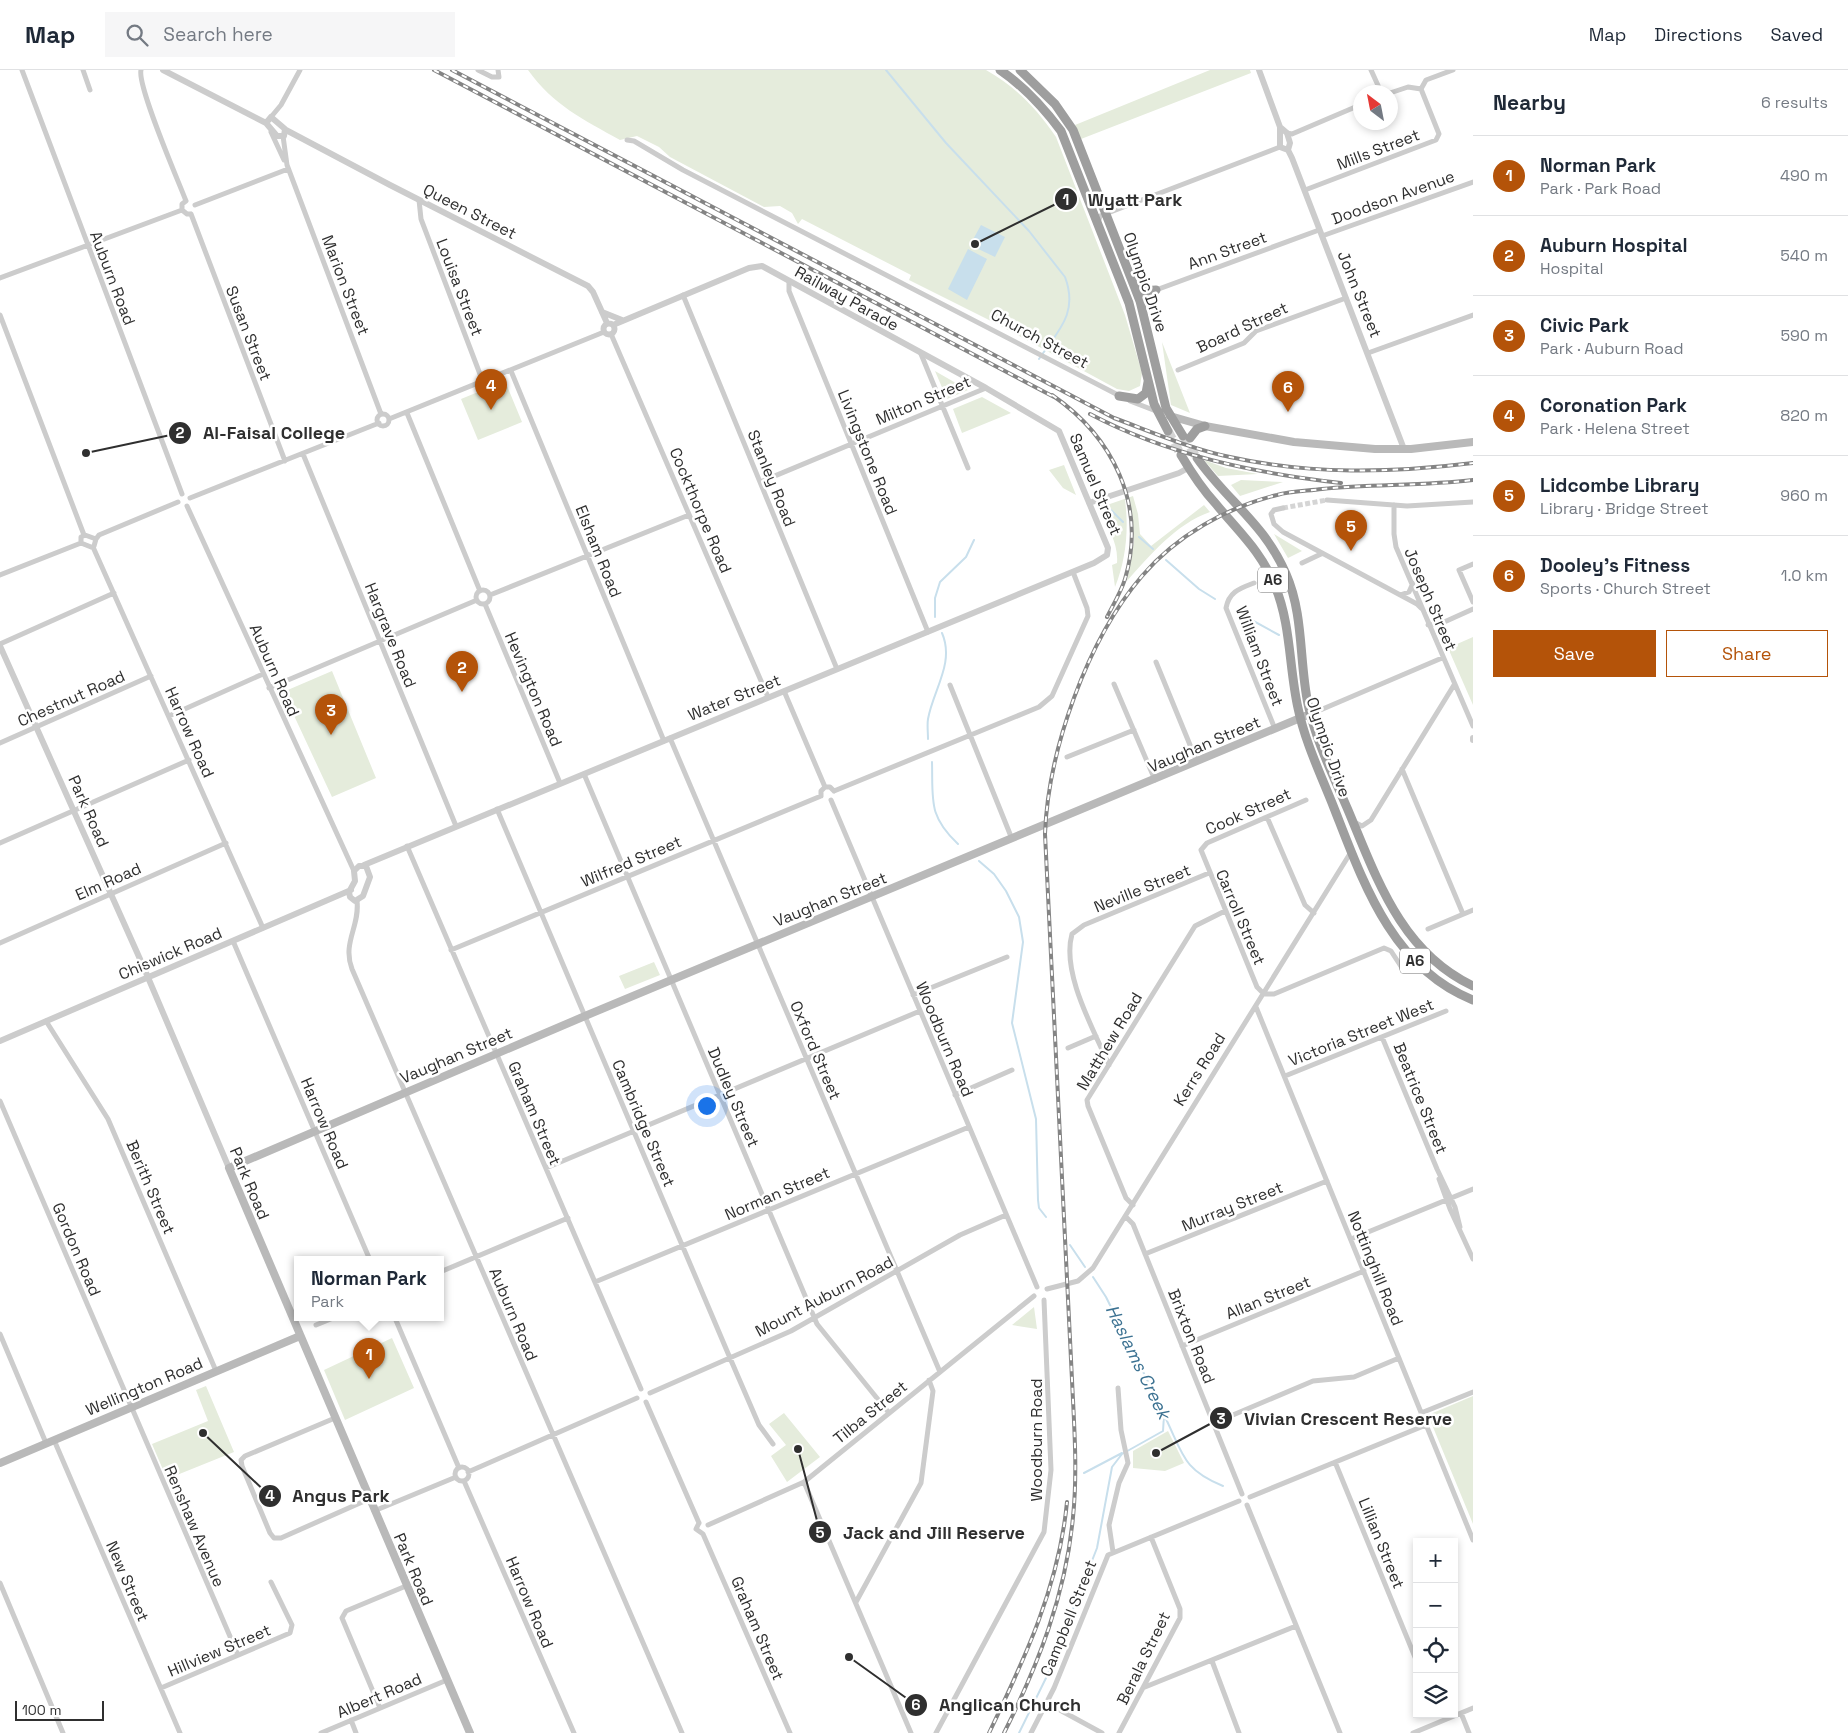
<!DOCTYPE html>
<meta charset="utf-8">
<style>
:root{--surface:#fff;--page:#f6f6f7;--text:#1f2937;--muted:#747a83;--line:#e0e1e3;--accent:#b45309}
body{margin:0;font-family:"Space Grotesk",sans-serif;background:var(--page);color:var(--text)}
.controls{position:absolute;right:15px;bottom:15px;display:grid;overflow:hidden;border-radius:0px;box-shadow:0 2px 8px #0003}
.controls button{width:45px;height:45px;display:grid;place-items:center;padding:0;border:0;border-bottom:1px solid var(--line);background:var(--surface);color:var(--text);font:25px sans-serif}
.compass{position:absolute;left:1353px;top:15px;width:45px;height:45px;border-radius:50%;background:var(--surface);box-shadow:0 2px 8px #0003;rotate:328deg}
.scale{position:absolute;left:15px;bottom:12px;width:89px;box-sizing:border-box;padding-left:5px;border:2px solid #2f2f2f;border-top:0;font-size:14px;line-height:18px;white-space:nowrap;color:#2f2f2f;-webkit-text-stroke:4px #fff;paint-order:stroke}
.you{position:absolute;left:706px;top:1035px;width:18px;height:18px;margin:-12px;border:4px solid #fff;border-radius:50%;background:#1a73e8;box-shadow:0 0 0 8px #1a73e833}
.badge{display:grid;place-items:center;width:32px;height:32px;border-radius:50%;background:var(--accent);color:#fff;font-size:16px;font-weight:700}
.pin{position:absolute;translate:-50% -41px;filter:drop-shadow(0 1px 2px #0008)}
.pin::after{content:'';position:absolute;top:26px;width:18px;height:15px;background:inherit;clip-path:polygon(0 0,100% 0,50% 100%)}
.popup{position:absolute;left:294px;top:1186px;width:150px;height:65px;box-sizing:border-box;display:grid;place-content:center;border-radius:0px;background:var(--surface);filter:drop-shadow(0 1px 4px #0005);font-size:16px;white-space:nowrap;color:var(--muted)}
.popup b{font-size:19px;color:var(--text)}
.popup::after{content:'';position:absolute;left:50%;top:100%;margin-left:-10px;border:10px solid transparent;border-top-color:var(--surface)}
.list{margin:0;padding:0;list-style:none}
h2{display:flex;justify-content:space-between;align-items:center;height:65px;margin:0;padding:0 20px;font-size:21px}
h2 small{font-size:16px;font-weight:400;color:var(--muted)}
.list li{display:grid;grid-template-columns:32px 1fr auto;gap:15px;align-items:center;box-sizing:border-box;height:80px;padding:0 20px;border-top:1px solid var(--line)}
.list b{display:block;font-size:19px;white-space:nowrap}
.list p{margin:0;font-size:16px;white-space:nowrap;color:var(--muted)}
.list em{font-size:16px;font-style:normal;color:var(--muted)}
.actions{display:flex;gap:10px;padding:15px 20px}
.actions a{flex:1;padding:11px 0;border:1px solid var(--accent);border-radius:0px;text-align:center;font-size:18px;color:var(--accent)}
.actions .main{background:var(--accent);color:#fff}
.icon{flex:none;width:28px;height:28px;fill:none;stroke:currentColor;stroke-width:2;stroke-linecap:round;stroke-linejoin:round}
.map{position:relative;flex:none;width:1473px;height:1663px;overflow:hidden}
header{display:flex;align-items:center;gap:30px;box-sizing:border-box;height:70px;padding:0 25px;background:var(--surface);border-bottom:1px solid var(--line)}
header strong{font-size:24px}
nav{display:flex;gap:28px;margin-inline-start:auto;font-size:18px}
.search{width:350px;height:45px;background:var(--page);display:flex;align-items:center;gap:12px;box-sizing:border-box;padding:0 18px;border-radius:0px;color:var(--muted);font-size:19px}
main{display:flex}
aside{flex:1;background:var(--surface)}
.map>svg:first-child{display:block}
</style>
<header>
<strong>Map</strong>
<div class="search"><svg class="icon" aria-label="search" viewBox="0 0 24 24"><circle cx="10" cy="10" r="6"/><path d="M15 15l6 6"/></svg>Search here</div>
<nav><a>Map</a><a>Directions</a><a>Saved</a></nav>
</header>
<main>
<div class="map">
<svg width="1473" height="1663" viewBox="0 0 1473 1663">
<rect width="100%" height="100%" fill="#fff"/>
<path fill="#e5ecdc" d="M528,0H986C1016,17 1037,39 1056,67L1125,245L1142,303L1140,316L1129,321L1117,319L997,254L909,210L911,205L802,149L798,154L792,143L780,136L764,137L670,87L659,77L637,66L620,70C584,50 553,35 528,0Z
M1210,0H1250L1251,3L1081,69L1075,55Z
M1162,272L1190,343L1171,335Z
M935,301L968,320L947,329Z
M505,311L522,352L478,370L461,329Z
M982,327L1011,343L962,363L953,339Z
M1204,390L1226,398L1258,404L1218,406Z
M1064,395L1076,425L1063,418L1049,400Z
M1241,410L1283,412L1240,426L1231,415Z
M1133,426L1138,444L1140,464L1151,476L1204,435L1210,442C1176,454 1150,485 1127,511L1134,472L1130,430H1125C1129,459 1126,490 1115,517L1112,495L1117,493C1119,469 1102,455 1107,435Z
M1274,464L1302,481L1288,488Z
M1473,567V635L1448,578Z
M332,601L376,708L332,727L283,622Z
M654,892L660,905L625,919L619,906Z
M1034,1237L1037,1259L1012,1255Z
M392,1268L414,1318L345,1350L324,1300Z
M206,1316L234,1382L167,1409L152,1374L208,1351L196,1320Z
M1473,1326V1454L1428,1345Z
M784,1343L820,1387L787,1412L771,1386L786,1375L769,1354Z
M1168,1361L1184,1393L1165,1401L1133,1398V1381Z"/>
<path fill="#c8dfec" d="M981,155L1005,167L995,187L970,175Z
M968,179L987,189L967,230L948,219Z"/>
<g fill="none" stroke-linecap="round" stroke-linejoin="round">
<path stroke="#c8dfec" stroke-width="2" d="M886,0L946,73L1029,161L1065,207C1079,244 1057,262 1039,289
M1107,436L1123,452
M1139,467L1153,479
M1166,490L1199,519L1215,529
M1239,543L1279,565
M935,547V528L940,512L966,487L974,470
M928,669C928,662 927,655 928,649C933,620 955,593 942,563
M932,692C933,730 928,746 958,774
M979,791L994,804L1006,821L1019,847L1023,872L1012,953L1036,1049L1038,1130L1039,1138L1046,1147
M1070,1175L1085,1197
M1093,1207L1106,1227L1164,1344
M1166,1349C1183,1384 1183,1400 1223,1416
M1084,1403L1122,1383
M1019,1663L1046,1608L1097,1478L1112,1397L1122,1384L1163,1361L1164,1345"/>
<path stroke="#d5d5d5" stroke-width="5" stroke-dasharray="5 2.5" stroke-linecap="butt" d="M1283,438L1327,430"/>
<path stroke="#d5d5d5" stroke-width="9" stroke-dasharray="9 4.5" stroke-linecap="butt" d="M1168,361L1181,385
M1183,366L1197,388"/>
<path stroke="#ccc" stroke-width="5" d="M22,0L182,424
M83,0L90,20
M141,0C137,16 178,110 186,131
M478,0L492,7H499L498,0
M1371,0L1381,22
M1421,19L1426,10L1453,0
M1390,23L1408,17L1421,19
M271,47L281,35L300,0
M271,62L284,90
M1287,63L1292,64L1360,35
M283,66L287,95L381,344
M627,70L634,71L683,100L1120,326
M1305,120L1436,70L1439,64L1421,19
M419,130L421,149L483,312
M186,131L182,134V140L187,144H191
M195,135L288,99
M191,144L285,391
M1098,153L1100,146L1280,77
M1322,166L1473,112
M0,208L182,140
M789,212V221L928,562
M683,225L837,599
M1145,228L1156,220L1319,160
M0,245L84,465
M611,264L768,627
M1368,283L1473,245
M921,284L968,398
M1178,300L1244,273L1256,261L1346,228
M511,301L664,671
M1130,331L1156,341
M407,343L480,521
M377 350a6 6 0 1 1 12 0a6 6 0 1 1-12 0Z
M389,349L604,262
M303,384L456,756
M760,412L986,318
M190,428L379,353
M1327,430L1407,436L1473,432
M1394,435V464L1396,477L1473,656
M187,436L354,801
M1283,438L1274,440L1271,444L1274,454L1283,462L1417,534L1421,538
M85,465L96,469L94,476L91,477L81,473V467Z
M96,469L99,465L178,432
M93,477L263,858
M1302,493L1321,484
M1473,494L1459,500L1473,532
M0,505L81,473
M1254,513C1241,518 1229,521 1226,538L1275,659
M476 527a7 7 0 1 1 14 0a7 7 0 1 1-14 0Z
M490,525L689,445
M1400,525L1409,522L1413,513
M485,534L560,713
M1428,555L1442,553L1473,539
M0,574L114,523
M1156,592L1197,692
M1114,614L1155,710
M950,615L1012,769
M269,618L477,530
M784,621L825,717
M1311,644L1442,588
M169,646L263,604
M670,668L940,1302
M0,673L151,606
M1067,687L1134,660
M1402,699L1463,844
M584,704L817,1254L889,1343
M834,721L1039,637L1052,626L1088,546L1087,538L1073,502
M821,726V721L825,717H830L834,721
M831,730L1037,1217
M1306,730L1207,773L1201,780L1257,917L1264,924H1274L1384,878L1391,881L1404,901
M497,739L730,1288L759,1355L773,1374
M1267,747L1305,835L1314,843
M1354,752L1362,756L1371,750L1454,615
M0,773L189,690
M407,776L641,1319
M357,831C360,856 342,873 352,899L682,1663
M1428,859L1473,840
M233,871L370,1190
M0,873L226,773
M451,880L821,726
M913,925L1007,887
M1256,937L1473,1470
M46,951L108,1049L216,1301
M1382,967L1437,1099L1455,1137L1460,1157
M1068,978L1096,966
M1109,995C1094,960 1061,903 1072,864L1084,855L1209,803
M1285,1006L1446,941
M955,1025L1012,1000
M0,1031L238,1585
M546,1098L920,941
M1439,1109L1450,1139L1473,1189
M1133,1135L1126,1128L1088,1036L1087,1030L1195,856L1225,841
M1126,1147L1133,1154L1242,1424
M1351,1169L1473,1119
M1145,1184L1327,1111
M440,1202L568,1148
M595,1212L969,1057
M1047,1219L1078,1211L1093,1198L1351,782
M395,1248L459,1398
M316,1255L333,1248
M0,1264L46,1373
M1182,1276L1364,1201
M650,1323L791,1261L960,1165L1006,1145
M646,1332L699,1453
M1421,1343L1473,1322
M335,1348L245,1386L241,1390L242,1396L270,1463L274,1468H281L369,1429
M1214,1353L1313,1311L1354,1307L1399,1288
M54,1370L180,1663
M1335,1392L1417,1592
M455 1404a7 7 0 1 1 14 0a7 7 0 1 1-14 0Z
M468,1402L637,1328
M464,1411L574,1663
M804,1412L911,1663
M1250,1427L1426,1355
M1247,1435L1340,1663
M374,1441L456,1407
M699,1453L696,1459L703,1464
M708,1455L804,1412L1034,1226
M703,1464L790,1663
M1113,1482L1109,1455L1119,1413L1128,1393L1121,1360L1118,1318
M0,1513L63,1663
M856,1532L921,1413L933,1321L929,1310
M1212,1591L1239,1663
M1145,1617L1296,1556
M161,1618L290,1563L292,1555L271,1512
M1047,1633L1102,1663
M380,1638L342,1548L346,1541L406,1516
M1461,1643L1469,1663
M351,1650L356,1663
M321,1663L447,1610
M936,1663L1044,1462L1051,1400L1044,1230
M1031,1663L1054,1618L1108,1485L1239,1431
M1119,1663L1180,1548V1539L1151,1467
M1413,1663L1473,1638"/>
<path stroke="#ccc" stroke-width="6" d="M163,0L266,53
M1259,0L1280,57V77L1288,80
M271,47L285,59L284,66H277L266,53Z
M1280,57L1287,63L1290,73L1288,80
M286,60L390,115L588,216L593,222L607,253
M1288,80L1292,88L1404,379
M602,242L622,250
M603.5 259a5.5 5.5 0 1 1 11 0a5.5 5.5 0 1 1-11 0Z
M1089,433L1179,403L1188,398
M0,576L144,898L229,1098
M1473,668V670
M364,795L1094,493L1107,485L1108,478L1059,361L986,318L762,196L749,198L613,255
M359,796H366L370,807L363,826L355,831L350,827L349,822L355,811L354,801Z
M0,971L351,820"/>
<path stroke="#b9b9b9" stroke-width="8" d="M1170,346L1205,356L1294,372L1375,379H1411L1473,372
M0,1393L300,1266
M470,1663L229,1098L585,946L1305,646"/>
<path stroke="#9e9e9e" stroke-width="9" d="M1000,0C1025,17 1043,37 1061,61L1129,233L1154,334L1168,361
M1020,0L1055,34L1073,60L1140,231L1166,338L1183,366
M1134,215L1141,221L1156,220
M1119,326L1138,329L1146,323L1148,312
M1190,368L1197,359L1205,356
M1181,385C1191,402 1202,419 1216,434C1238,461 1262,482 1275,516C1291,554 1289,598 1298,638C1305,672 1321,705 1334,738C1363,812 1392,898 1473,930
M1197,388C1227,431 1265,454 1286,504C1304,545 1299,591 1308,634C1316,671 1333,705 1348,740C1377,809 1401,882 1473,916"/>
<g stroke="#848484" stroke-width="4">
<path id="rail" d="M434,0L1056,328
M452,0L1114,348C1152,362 1191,379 1230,387C1311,405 1391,403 1473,393
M1052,325C1113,367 1147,435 1125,509C1121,522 1113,535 1107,547
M1090,344C1168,385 1254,403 1341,413
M989,1663C1025,1588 1059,1516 1067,1432
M1004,1663C1038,1595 1066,1524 1073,1447C1077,1408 1075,1369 1073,1330L1045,764C1048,681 1087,570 1142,506C1176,466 1227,437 1277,425C1291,421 1307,421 1322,419C1372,414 1423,416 1473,410"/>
</g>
<use href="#rail" stroke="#fff" stroke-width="2" stroke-dasharray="5.5" stroke-linecap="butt"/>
</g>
<g text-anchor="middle" stroke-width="5" stroke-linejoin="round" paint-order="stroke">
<g fill="#fff" stroke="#6d6d6d" stroke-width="1">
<rect x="1258" y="497.5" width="30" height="25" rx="4"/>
<rect x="1400" y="878.5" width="30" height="25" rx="4"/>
</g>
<g font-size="15" font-weight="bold" fill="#2f2f2f">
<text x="1273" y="515">A6</text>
<text x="1415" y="896">A6</text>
</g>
<g font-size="16" fill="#2f2f2f" stroke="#fff">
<text transform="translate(1378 79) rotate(-21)" y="6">Mills Street</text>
<text transform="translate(1393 127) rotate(-20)" y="6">Doodson Avenue</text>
<text transform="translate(470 141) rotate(27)" y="6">Queen Street</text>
<text transform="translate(1227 180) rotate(-20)" y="6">Ann Street</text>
<text transform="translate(113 208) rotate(69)" y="6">Auburn Road</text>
<text transform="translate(1146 212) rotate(71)" y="6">Olympic Drive</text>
<text transform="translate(346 215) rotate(69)" y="6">Marion Street</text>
<text transform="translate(460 217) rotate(69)" y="6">Louisa Street</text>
<text transform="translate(1360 224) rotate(68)" y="6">John Street</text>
<text transform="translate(847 228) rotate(29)" y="6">Railway Parade</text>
<text transform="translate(1242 257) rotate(-25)" y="6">Board Street</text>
<text transform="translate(249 263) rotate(69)" y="6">Susan Street</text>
<text transform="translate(1040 268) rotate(28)" y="6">Church Street</text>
<text transform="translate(923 330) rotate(-23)" y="6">Milton Street</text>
<text transform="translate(868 382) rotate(68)" y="6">Livingstone Road</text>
<text transform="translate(772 408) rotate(68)" y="6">Stanley Road</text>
<text transform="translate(1096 414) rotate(67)" y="6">Samuel Street</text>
<text transform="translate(701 440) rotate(67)" y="6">Cockthorpe Road</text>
<text transform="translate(599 481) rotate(68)" y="6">Elsham Road</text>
<text transform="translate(1431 529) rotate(67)" y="6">Joseph Street</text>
<text transform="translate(391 565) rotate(68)" y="6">Hargrave Road</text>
<text transform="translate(1260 586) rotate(69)" y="6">William Street</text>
<text transform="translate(275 600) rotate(66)" y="6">Auburn Road</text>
<text transform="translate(534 619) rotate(67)" y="6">Hevington Road</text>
<text transform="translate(734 627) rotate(-22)" y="6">Water Street</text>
<text transform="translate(71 628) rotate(-24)" y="6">Chestnut Road</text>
<text transform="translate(190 662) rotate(66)" y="6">Harrow Road</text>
<text transform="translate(1204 674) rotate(-23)" y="6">Vaughan Street</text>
<text transform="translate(1329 677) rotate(71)" y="6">Olympic Drive</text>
<text transform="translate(89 741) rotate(66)" y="6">Park Road</text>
<text transform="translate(1248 741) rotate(-24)" y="6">Cook Street</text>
<text transform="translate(631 791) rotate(-23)" y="6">Wilfred Street</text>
<text transform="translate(108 811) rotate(-24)" y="6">Elm Road</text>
<text transform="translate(1142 818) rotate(-22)" y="6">Neville Street</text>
<text transform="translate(830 829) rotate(-22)" y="6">Vaughan Street</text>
<text transform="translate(1241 847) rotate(67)" y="6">Carroll Street</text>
<text transform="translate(170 883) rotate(-23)" y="6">Chiswick Road</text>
<text transform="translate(1361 962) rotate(-22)" y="6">Victoria Street West</text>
<text transform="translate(945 969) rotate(67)" y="6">Woodburn Road</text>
<text transform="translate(1109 971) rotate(-59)" y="6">Matthew Road</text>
<text transform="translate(816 980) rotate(67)" y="6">Oxford Street</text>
<text transform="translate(456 985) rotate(-23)" y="6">Vaughan Street</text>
<text transform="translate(1199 999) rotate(-58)" y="6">Kerrs Road</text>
<text transform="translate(734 1027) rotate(67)" y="6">Dudley Street</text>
<text transform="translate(1421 1028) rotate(68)" y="6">Beatrice Street</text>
<text transform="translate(535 1043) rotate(67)" y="6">Graham Street</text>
<text transform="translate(325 1053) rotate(67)" y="6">Harrow Road</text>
<text transform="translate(644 1053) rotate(67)" y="6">Cambridge Street</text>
<text transform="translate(250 1113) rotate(67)" y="6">Park Road</text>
<text transform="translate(151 1117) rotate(67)" y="6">Berith Street</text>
<text transform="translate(777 1123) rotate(-23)" y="6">Norman Street</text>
<text transform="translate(1232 1136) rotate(-22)" y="6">Murray Street</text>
<text transform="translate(77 1179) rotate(67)" y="6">Gordon Road</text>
<text transform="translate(1376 1198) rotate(68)" y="6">Nottinghill Road</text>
<text transform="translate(824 1226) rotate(-28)" y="6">Mount Auburn Road</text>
<text transform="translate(1268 1227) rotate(-22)" y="6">Allan Street</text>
<text transform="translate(514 1244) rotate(67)" y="6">Auburn Road</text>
<text transform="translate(1192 1266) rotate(68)" y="6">Brixton Road</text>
<text transform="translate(144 1316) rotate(-23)" y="6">Wellington Road</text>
<text transform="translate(870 1342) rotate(-39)" y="6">Tilba Street</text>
<text transform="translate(1036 1370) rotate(-90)" y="6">Woodburn Road</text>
<text transform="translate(195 1456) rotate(67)" y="6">Renshaw Avenue</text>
<text transform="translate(1382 1473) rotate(68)" y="6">Lillian Street</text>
<text transform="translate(414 1499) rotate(67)" y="6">Park Road</text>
<text transform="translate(128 1511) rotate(67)" y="6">New Street</text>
<text transform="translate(530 1532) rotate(67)" y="6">Harrow Road</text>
<text transform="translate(1068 1548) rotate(-68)" y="6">Campbell Street</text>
<text transform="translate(758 1558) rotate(67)" y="6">Graham Street</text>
<text transform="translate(219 1580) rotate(-23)" y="6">Hillview Street</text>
<text transform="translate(1143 1588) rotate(-64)" y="6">Berala Street</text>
<text transform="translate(379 1625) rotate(-23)" y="6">Albert Road</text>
</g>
<g font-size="18" font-style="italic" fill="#3c7292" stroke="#fff">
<text transform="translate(1138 1292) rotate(64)" y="6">Haslams Creek</text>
</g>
</g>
<path fill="none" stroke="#2f2f2f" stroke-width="2" d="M975 174L1066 129M86 383L180 363M1156 1383L1221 1348M203 1363L270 1426M798 1379L820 1462M849 1587L916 1635"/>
<g fill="#2f2f2f" stroke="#fff" stroke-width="2">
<circle cx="975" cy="174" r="5"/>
<circle cx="86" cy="383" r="5"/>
<circle cx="1156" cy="1383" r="5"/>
<circle cx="203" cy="1363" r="5"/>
<circle cx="798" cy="1379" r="5"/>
<circle cx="849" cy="1587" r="5"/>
<circle cx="1066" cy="129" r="12"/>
<circle cx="180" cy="363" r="12"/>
<circle cx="1221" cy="1348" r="12"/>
<circle cx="270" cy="1426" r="12"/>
<circle cx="820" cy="1462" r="12"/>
<circle cx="916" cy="1635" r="12"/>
</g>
<g font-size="15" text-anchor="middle" font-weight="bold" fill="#fff">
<text x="1066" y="135">1</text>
<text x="180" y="368">2</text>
<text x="1221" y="1354">3</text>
<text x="270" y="1431">4</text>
<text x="820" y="1468">5</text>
<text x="916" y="1640">6</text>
</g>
<g font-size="18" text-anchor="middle" font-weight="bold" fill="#2f2f2f" stroke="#fff" stroke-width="5" stroke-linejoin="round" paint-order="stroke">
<text x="1135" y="136">Wyatt Park</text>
<text x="274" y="369">Al-Faisal College</text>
<text x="1348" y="1355">Vivian Crescent Reserve</text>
<text x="341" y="1432">Angus Park</text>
<text x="934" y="1469">Jack and Jill Reserve</text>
<text x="1010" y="1641">Anglican Church</text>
</g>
</svg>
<div class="controls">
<button>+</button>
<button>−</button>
<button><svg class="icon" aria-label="locate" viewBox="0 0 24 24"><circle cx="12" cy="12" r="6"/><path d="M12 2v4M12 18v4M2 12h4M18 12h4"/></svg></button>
<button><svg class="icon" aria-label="layers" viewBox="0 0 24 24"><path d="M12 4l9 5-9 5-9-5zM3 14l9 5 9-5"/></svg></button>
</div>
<svg class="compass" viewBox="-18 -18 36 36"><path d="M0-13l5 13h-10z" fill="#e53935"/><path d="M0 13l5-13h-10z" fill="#747a83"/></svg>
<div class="scale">100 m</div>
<div class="you"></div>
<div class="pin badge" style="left:369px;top:1309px">1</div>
<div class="popup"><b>Norman Park</b>Park</div>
<div class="pin badge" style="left:462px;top:622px">2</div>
<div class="pin badge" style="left:331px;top:665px">3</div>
<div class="pin badge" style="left:491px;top:340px">4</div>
<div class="pin badge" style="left:1351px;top:481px">5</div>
<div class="pin badge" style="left:1288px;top:342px">6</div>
</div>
<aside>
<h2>Nearby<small>6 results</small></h2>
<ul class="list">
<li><span class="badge">1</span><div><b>Norman Park</b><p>Park · Park Road</p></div><em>490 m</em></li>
<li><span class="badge">2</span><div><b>Auburn Hospital</b><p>Hospital</p></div><em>540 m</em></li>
<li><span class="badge">3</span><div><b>Civic Park</b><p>Park · Auburn Road</p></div><em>590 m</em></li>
<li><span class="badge">4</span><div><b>Coronation Park</b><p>Park · Helena Street</p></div><em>820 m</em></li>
<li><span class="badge">5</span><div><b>Lidcombe Library</b><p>Library · Bridge Street</p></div><em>960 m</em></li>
<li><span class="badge">6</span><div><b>Dooley's Fitness</b><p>Sports · Church Street</p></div><em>1.0 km</em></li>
</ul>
<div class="actions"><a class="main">Save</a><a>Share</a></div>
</aside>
</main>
